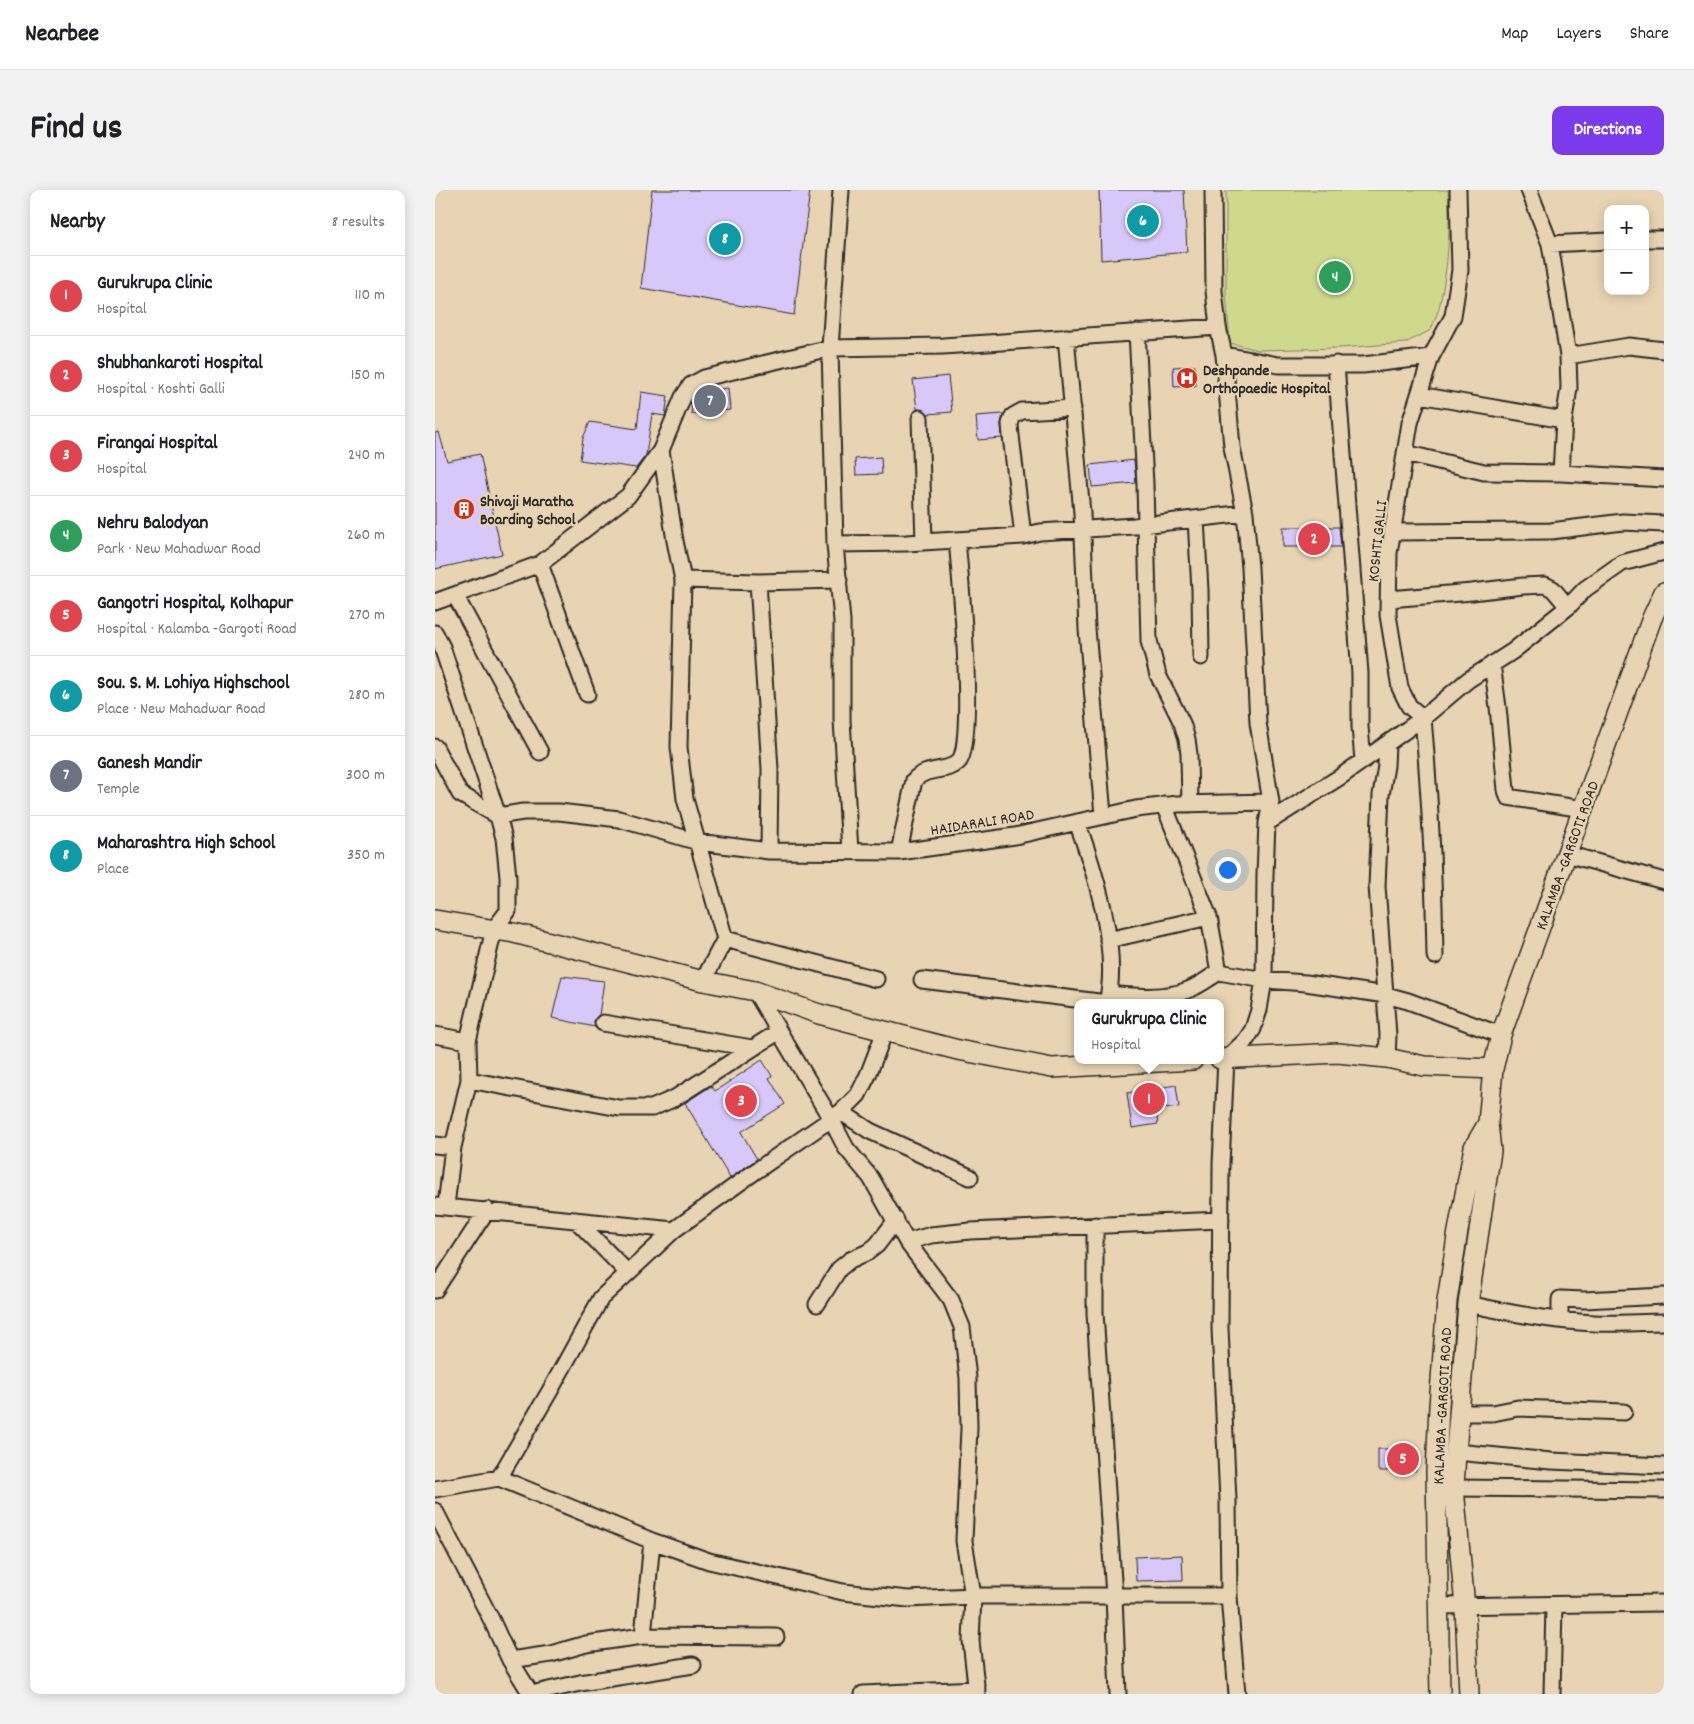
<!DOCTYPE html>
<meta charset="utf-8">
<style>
:root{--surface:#fff;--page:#f2f2f2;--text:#202124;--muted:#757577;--line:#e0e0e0;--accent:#7c3aed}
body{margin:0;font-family:Dekko,sans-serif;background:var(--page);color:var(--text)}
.controls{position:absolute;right:15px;top:15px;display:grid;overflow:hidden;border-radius:10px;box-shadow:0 2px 12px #0003}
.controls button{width:45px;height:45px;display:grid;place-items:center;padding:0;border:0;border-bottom:1px solid var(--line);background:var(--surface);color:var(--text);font:25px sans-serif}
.you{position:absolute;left:792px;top:679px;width:18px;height:18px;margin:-12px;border:4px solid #fff;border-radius:50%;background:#1a73e8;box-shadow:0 0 0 8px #1a73e833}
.badge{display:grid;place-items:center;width:32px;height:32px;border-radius:50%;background:var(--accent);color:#fff;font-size:16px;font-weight:700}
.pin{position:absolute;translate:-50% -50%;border:2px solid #fff;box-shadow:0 1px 5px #0006}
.popup{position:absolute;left:639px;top:809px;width:150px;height:65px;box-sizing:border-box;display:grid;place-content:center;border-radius:10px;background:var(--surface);filter:drop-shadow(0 1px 4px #0005);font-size:16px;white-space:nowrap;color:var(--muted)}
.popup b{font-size:19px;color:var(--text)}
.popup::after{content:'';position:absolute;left:50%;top:100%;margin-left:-10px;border:10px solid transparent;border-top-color:var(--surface)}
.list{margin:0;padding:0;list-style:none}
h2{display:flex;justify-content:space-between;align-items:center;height:65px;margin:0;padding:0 20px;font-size:21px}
h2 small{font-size:16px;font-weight:400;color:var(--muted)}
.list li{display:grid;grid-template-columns:32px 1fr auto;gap:15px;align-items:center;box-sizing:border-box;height:80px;padding:0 20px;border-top:1px solid var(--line)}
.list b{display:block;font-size:19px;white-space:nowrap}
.list p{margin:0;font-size:16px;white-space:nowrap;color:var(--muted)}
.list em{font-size:16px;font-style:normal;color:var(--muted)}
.map{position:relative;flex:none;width:1229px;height:1504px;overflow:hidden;border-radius:10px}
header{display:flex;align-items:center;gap:30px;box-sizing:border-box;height:70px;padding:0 25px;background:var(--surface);border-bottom:1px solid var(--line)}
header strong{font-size:24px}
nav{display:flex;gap:28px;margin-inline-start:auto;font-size:18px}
.intro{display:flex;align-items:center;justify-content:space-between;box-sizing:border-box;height:120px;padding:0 30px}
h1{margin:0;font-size:35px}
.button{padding:12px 22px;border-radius:10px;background:var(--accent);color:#fff;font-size:18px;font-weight:700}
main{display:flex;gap:30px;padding:0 30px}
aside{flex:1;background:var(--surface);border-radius:10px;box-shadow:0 2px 12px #0003}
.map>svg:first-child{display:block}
</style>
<header>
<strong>Nearbee</strong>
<nav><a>Map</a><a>Layers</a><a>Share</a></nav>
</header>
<div class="intro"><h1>Find us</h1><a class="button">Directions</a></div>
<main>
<aside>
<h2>Nearby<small>8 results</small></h2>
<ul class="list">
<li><span class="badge" style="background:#e0444e">1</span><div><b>Gurukrupa Clinic</b><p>Hospital</p></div><em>110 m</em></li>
<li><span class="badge" style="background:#e0444e">2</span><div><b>Shubhankaroti Hospital</b><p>Hospital · Koshti Galli</p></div><em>150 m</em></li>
<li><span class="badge" style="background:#e0444e">3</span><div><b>Firangai Hospital</b><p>Hospital</p></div><em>240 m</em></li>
<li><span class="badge" style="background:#2e9e5b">4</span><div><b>Nehru Balodyan</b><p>Park · New Mahadwar Road</p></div><em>260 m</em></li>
<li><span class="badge" style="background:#e0444e">5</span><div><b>Gangotri Hospital, Kolhapur</b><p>Hospital · Kalamba -Gargoti Road</p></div><em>270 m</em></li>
<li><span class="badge" style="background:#0f9aa8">6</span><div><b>Sou. S. M. Lohiya Highschool</b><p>Place · New Mahadwar Road</p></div><em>280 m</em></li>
<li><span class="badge" style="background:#6b7280">7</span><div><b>Ganesh Mandir</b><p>Temple</p></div><em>300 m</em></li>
<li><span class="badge" style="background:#0f9aa8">8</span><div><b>Maharashtra High School</b><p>Place</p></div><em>350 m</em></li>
</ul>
</aside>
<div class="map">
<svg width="1229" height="1504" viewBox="0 0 1229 1504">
<rect width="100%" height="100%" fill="#e8d4b2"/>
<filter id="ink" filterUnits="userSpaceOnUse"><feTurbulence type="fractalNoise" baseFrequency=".02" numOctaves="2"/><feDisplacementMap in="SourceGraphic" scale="10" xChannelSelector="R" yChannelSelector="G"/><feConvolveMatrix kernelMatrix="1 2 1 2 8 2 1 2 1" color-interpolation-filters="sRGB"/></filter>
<g filter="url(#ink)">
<path fill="#ced98c" stroke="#7c825c" d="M791,0H1013C1016,37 1013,77 1005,114C1003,123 999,131 996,140L970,153L905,158L823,160L795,153L791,104Z"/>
<path fill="#d8c8f9" stroke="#2b2b2b" d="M217,0H375L359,125L206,98Z
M664,0H749L752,62L666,70Z
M760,176L761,196L739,197L738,177Z
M513,186L517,222L493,224L489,220L482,219L478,190Z
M293,198L295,220L257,224L256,212L262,202Z
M206,202L233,206L230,226L217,224L211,265L201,278L145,270L148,248L155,232L202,239Z
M568,224L566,234L567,248L543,250L541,226Z
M4,242L12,271L45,264L67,364L0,379V243Z
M446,267L447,284L421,285L420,269Z
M699,270L701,293L657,297L655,275Z
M848,337H904L906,357H848Z
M127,786L169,791L164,825L159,831L160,837L117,828Z
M327,870L337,886L334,888L350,914L306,942L322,969L295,988L250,913L276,896L280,901Z
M741,895L744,917L721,920L723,934L697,938L692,903Z
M943,1259H981V1281H943Z
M747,1365L748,1390L701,1391L700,1367Z"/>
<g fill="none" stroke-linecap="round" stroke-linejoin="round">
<g stroke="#2b2b2b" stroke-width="19">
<path id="minor" d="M406,0L395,158L400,354L407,431V530L415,661
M1094,0L1115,54L1133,166L1134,198L1129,230L1126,283
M1210,49H1229
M1115,54L1173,51
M702,142L710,294L714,451L723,485L747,533L752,549L754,564L755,614
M631,147L647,323L652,439L668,625
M789,165L843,175H928L996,167
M1133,166L1194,156L1229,160
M901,174L925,483V537L928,570
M984,205L1129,230
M485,228L489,352
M226,260L240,351L248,390L244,557L250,609L290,749L268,791
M970,263L1049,282L1126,283L1229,289
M761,329L765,400L766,467
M958,342L1116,341L1188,332L1229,334
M588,346L576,246L575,234L578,226L587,221L638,218
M400,354L471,353L588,346L605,342L699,336L810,323
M105,374L152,504
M248,390L323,392L404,390
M323,392L335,579L334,661
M20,405L105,562
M954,409L1037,402L1088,396L1110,395L1118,399L1133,417
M0,412L105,374L193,306L226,260L248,207L256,195L269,188L395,158L508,156L783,137
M0,443L7,457L63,626L88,622H124L184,629L263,652L334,661L464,662L580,646L701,619L743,614L836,612
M1057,474L1063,517L1071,600L1073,607L1148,619
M952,554L951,576L946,605L942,696L953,845L952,868
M0,557L25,604L63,626L69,648L73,687V721L59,739L33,851L34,890L18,957L11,1016
M729,615L774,727L784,782L829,790L871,793L951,805L973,811L1066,845
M642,632C660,682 685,760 672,813
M832,633L905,587L988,528L1033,490L1078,461L1133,417L1150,399L1187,373L1229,362
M464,662L479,590C492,576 514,583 524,571C541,554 525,382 522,350
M1132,664L1229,691
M290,749L441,789
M673,750L774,727
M1000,766C999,686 995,607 988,528L974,516L965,498L953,425L954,363L975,233L996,167L1018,126L1025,80L1023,0
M487,790L672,813
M320,801L396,929L411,958L436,988L472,1052L516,1110L527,1137L533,1188L534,1238L529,1351L538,1406L536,1451L542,1504
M674,804C696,807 732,809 753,800C764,796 774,788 784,782
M168,833L317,858
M0,845L33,851
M34,890L184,918H217L240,908L343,842
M406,922L435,941L535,987
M0,955L18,957
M0,1016L239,1040
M141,1030L193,1083
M660,1035V1123L679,1406L683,1504
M472,1052L496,1045L535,1041L786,1030
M0,1100L52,1020
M382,1114L404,1079L415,1070L433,1062L442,1055L461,1030
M1033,1114C1075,1123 1116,1131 1159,1133C1182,1134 1206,1132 1229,1132
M1125,1130V1109L1149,1110L1229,1106
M1024,1223H1058L1083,1218L1189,1222
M1021,1262L1116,1271L1229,1276
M64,1288L116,1199L166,1108L239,1040L318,983L406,922L423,905L433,885L450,841
M1019,1298L1229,1300
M0,1299L64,1288L217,1351L274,1371L408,1402L473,1409L538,1406H794L793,1310L785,1138L786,974L791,869L811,850L818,839L824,820L829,790L830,685L832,633L836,612L823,533L815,378L810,323L797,257L789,165L783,137L779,101L778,0
M0,1321L56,1429L75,1470L96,1504
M794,1406L802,1504
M1003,1416L1229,1413
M208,1446L341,1447
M75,1470L116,1464L151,1454L208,1446L217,1351
M96,1504L145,1493L258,1475
M428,1504L542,1499
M1117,1504L1119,1415"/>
</g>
<g stroke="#2b2b2b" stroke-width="22">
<path id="major" d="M0,730L79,743L268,791L320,801L384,824L523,860L617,878L758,870
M785,869L903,863L952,868L989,876L1058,879
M1005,1504L1001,1282L1004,1216L1012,1111L1023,1041L1039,957L1053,933
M1034,1504L1030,1417L1019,1298L1021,1262L1033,1114L1056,961L1053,933L1058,879L1066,845L1217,428L1229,402"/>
</g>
<use href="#minor" stroke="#e8d4b2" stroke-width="15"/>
<use href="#major" stroke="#e8d4b2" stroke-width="19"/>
</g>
</g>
<defs>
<g id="hospital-disc" transform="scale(1.125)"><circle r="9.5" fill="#c8321e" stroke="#e8d4b2"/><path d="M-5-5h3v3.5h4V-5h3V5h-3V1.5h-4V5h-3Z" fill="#fff"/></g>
<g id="building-disc" transform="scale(1.125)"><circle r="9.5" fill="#c8321e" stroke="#e8d4b2"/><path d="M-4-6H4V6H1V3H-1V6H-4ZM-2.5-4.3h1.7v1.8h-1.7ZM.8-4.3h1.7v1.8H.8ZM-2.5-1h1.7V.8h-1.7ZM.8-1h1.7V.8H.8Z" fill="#fff"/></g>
</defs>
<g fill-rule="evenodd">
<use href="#hospital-disc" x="752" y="188"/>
<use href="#building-disc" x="29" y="319"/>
</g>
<g text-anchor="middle" stroke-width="4.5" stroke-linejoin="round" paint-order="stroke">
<g font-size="16" font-weight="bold" fill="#2b2b2b" stroke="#e8d4b2" text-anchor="start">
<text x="768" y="185">Deshpande<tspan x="768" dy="18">Orthopaedic Hospital</tspan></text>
<text x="45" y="316">Shivaji Maratha<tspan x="45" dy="18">Boarding School</tspan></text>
</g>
<g font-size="16" fill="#2b2b2b" stroke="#e8d4b2">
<text transform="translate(941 351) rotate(-84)" y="6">KOSHTI GALLI</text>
<text transform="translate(547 631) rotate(-9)" y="6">HAIDARALI ROAD</text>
<text transform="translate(1131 665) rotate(-70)" y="6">KALAMBA -GARGOTI ROAD</text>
<text transform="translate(1006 1216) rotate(-87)" y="6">KALAMBA -GARGOTI ROAD</text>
</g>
</g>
</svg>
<div class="controls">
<button>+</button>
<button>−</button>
</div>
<div class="you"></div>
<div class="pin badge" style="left:714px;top:909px;background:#e0444e">1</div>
<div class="popup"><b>Gurukrupa Clinic</b>Hospital</div>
<div class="pin badge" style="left:879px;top:349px;background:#e0444e">2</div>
<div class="pin badge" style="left:306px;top:911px;background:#e0444e">3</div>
<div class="pin badge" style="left:900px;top:87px;background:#2e9e5b">4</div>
<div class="pin badge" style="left:968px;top:1269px;background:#e0444e">5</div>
<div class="pin badge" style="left:708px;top:31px;background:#0f9aa8">6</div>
<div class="pin badge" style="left:275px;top:211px;background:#6b7280">7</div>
<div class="pin badge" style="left:290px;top:49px;background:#0f9aa8">8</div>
</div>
</main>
